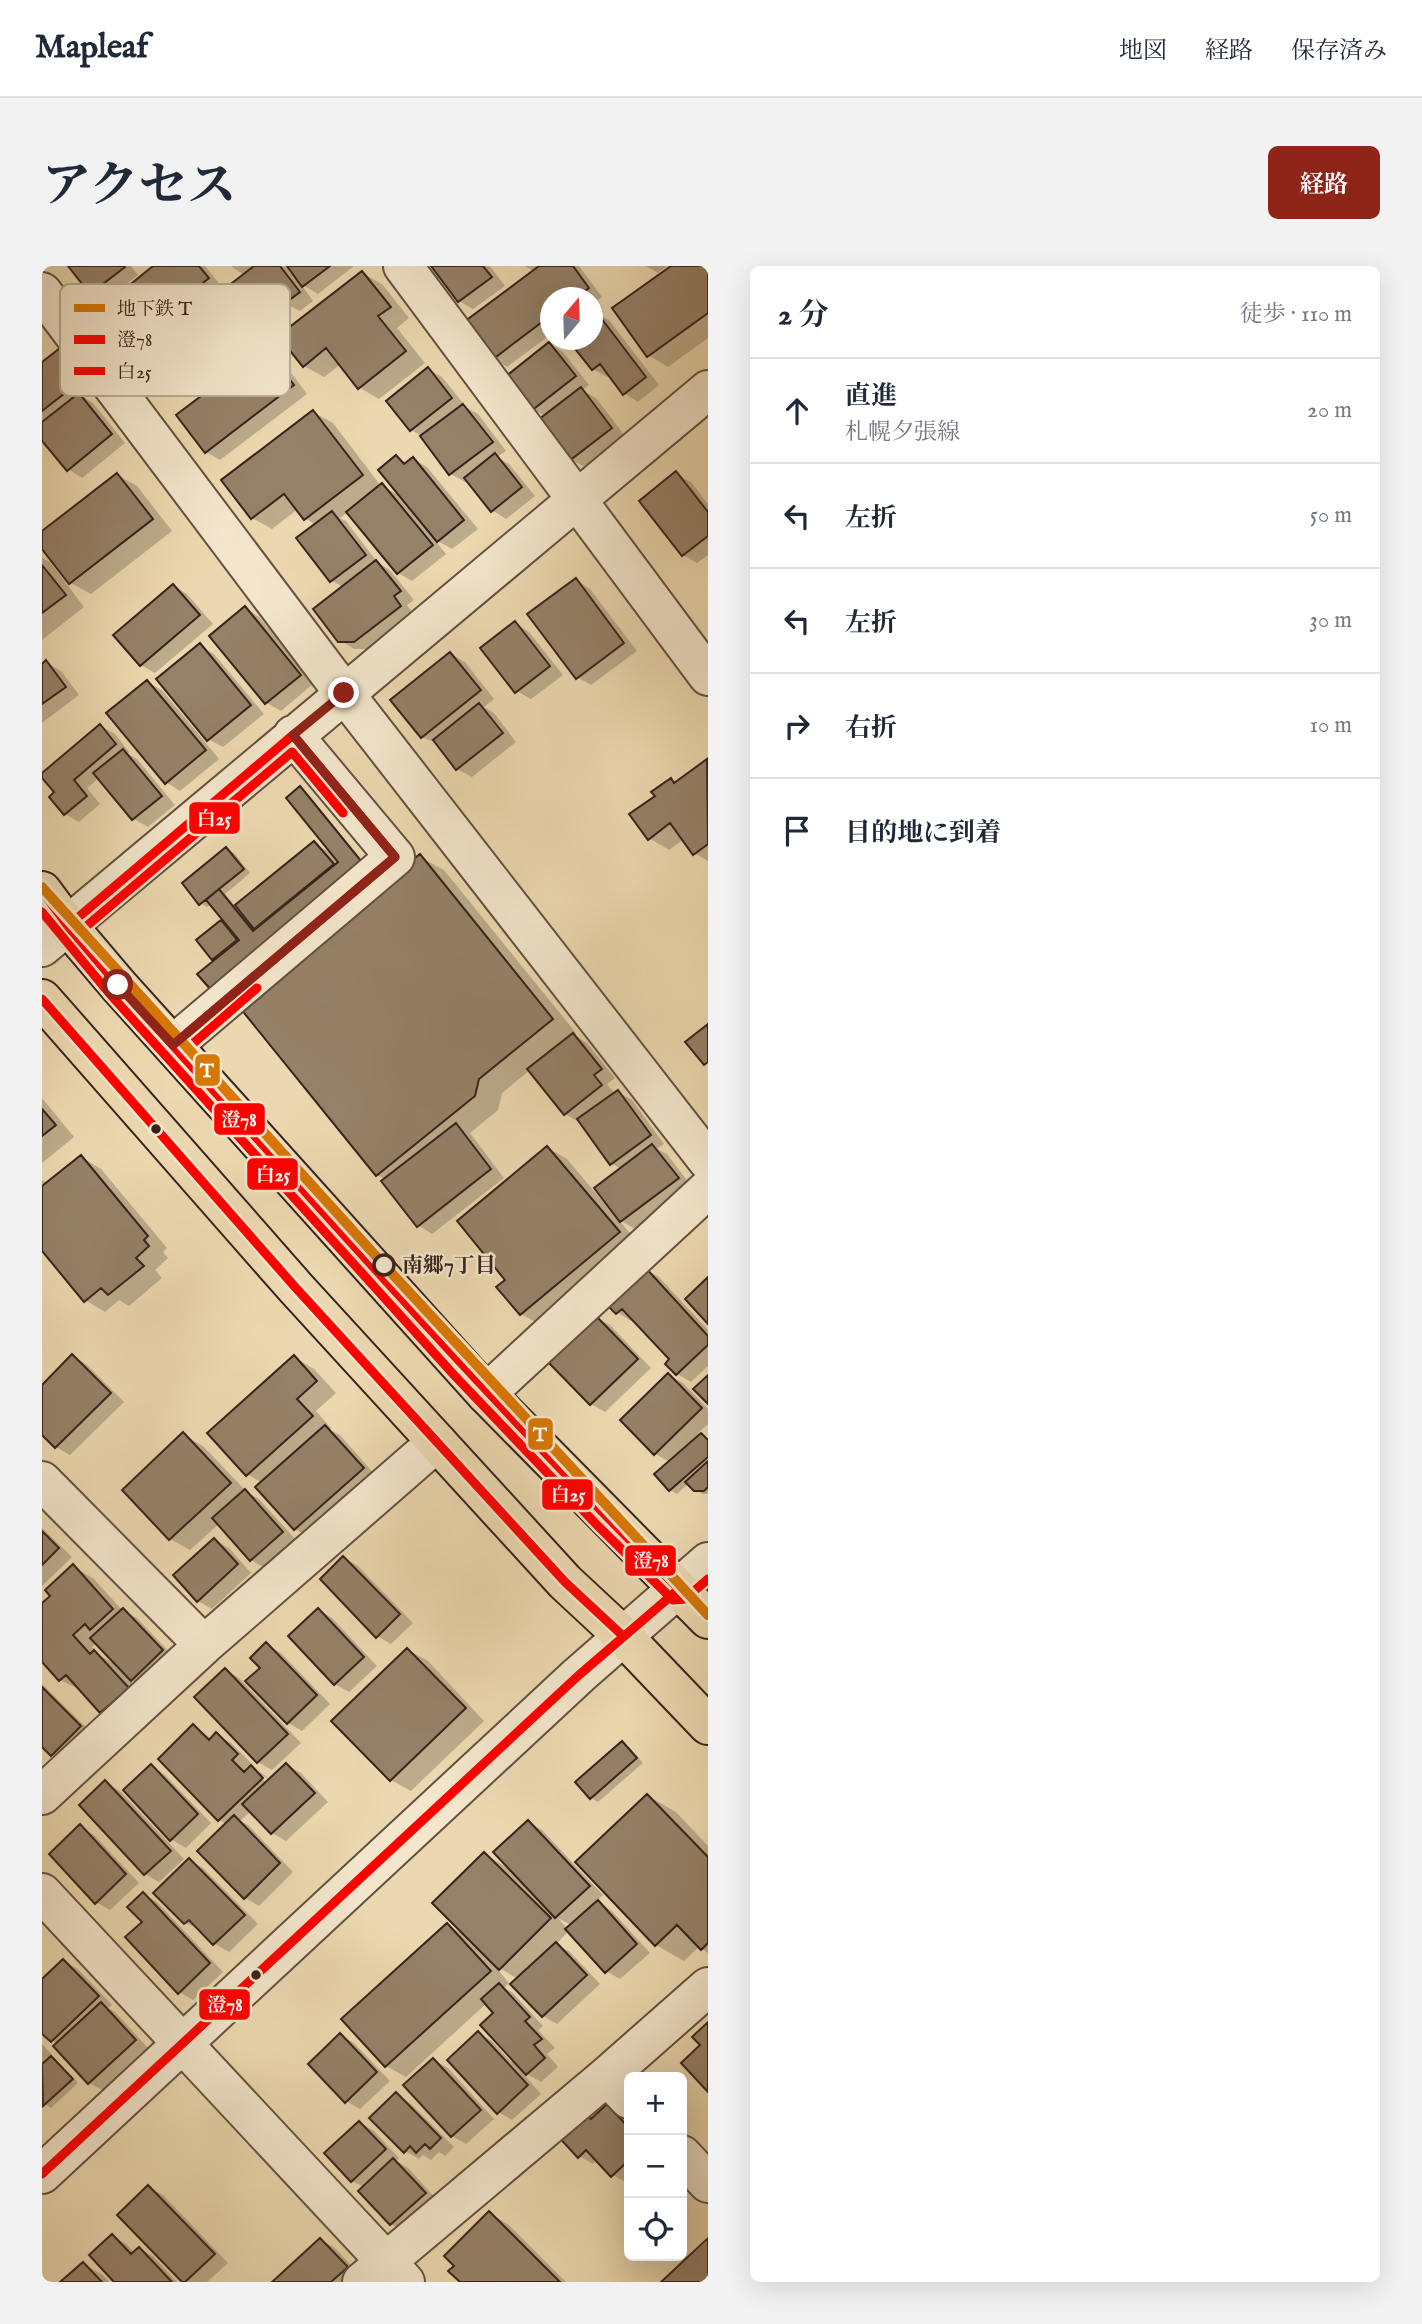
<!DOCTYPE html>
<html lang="ja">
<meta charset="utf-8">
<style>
:root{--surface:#fff;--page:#f2f2f3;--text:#1f2937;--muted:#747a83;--line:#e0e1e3;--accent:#8f2418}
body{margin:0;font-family:"IM FELL English","Noto Serif JP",serif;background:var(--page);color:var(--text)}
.controls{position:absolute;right:21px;bottom:21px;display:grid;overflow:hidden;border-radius:10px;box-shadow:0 7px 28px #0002}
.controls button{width:63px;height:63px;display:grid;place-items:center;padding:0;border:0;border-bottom:2px solid var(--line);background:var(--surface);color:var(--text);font:35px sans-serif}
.compass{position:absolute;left:498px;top:21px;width:63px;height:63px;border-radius:50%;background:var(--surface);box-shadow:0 7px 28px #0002;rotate:19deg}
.stop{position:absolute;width:21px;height:21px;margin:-16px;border:5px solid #8f2418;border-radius:50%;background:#fff}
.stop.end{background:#8f2418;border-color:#fff;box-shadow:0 2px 7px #0008}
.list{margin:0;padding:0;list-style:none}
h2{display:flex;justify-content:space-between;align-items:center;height:91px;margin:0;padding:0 28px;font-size:30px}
h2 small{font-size:23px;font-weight:400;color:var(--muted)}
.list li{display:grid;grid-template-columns:46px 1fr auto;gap:21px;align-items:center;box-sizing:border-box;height:105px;padding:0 28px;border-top:2px solid var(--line)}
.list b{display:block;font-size:26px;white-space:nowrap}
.list p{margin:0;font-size:23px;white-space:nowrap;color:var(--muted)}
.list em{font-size:23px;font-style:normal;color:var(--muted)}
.icon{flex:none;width:38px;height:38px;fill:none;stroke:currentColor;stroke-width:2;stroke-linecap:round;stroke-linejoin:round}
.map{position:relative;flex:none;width:666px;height:2016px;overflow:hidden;border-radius:10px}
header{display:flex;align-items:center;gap:42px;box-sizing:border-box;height:98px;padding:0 35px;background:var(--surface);border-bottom:2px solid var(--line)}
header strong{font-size:33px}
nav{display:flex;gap:38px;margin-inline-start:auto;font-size:24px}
.intro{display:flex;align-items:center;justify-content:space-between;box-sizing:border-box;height:168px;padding:0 42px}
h1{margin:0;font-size:49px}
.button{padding:18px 32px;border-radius:10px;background:var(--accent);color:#fff;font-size:24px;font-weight:700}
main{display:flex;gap:42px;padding:0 42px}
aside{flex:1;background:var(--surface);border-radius:10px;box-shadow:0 7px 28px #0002}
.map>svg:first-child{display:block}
</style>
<header>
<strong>Mapleaf</strong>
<nav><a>地図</a><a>経路</a><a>保存済み</a></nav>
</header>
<div class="intro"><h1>アクセス</h1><a class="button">経路</a></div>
<main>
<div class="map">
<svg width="666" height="2016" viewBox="0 0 666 2016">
<rect width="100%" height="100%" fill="#ecd8b0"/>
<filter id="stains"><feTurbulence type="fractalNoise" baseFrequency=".00286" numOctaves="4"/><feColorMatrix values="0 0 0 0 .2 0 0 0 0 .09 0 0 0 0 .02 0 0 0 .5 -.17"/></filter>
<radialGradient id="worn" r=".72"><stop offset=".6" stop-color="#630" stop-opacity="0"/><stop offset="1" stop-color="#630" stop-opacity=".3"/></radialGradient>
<path fill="#0003" fill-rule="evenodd" d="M28,0H89L96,9L63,35L49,27Z
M114,0H163L180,21L175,25L189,33L220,71L189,97L175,89L143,51L104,82L90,74L76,58L94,43Z
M189,0H312L276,28L259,18L271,35L258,45L246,39L223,57L208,49L203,10Z
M391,0H448L463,20L431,43L417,35Z
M483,0H537L560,31L550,38V32H508V69L465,101L451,92L493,6Z
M604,0H625L616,7Z
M632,0H666V72L626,101L606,89Z
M320,7L340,18L367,52L355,62L383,97L337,133L318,122L299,98L282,111L262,100Z
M553,46L567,54L617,119L596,136L582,127L568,109L565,111L551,103L529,74H550Z
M507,78L521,86L547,119L540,124L554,132L583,170L543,201L528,193L504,151L491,143Z
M224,83L238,92L265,128L178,194L164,186Z
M18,84L32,92L54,122L42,131L51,137L83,177L40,212L26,203L0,172V98Z
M386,103L400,111L425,142L436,148L464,185L455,191L467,198L493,230L464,253L450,244L426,214L423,216L409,208L380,170L369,164Z
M271,146L291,157L339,220L359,230L354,191L365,197L371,193L385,201L436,263L410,283L392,273L404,288L370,315L356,307L306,246L298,252L304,255L336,297L348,304L372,334L365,339L372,348L327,383H312L298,374L301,321L289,314L274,259L263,252L256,243L230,263L210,252Z
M634,208L649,216L666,238V289L655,297L641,289Z
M75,209L95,220L130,265L49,328L29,317L0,280V267Z
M0,292L8,296L42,341L0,374Z
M534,314L548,323L595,385L549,419L535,411Z
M131,320L145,328L171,358L113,407L99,399Z
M203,342L217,351L272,417L239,445L225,437Z
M473,357L487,366L521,409L489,433L475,425Z
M158,380L172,388L222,448L181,481L166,473Z
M409,388L423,396L452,433L442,441L452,447L474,476L430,511L415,503L396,478L380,471Z
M5,397L19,405L37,429L0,457V399Z
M105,416L120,424L177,493L138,525L124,516Z
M59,460L73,468L87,486L86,488L95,493L133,539L106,561L92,553L57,512L45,522L58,538L37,556L23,548L14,526L0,509Z
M665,495L666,496V595L652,587L642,573L627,584L607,572L615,530L629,514L635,517Z
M258,523L265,527L329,605L175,695L171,692L179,656L189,662L170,638L165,641L158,637L185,583L192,587L208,607L183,628L194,641L272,577L291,588Z
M378,591L402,604L534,767L532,769L545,777L573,812L565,818L573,828L576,826L590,834L622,878L615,883L625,888L650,921L593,963L576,953L597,978L499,1059L479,1048L466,1014L506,882L525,893L562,937L579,903L569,897L537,856L523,848L488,804L460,827L456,844L428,867L462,912L390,968L376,959L343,913L335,909Z
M0,832L32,871L0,897Z
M39,891L59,903L125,982L121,986L126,992L113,1004L120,1012L87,1040L77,1034L63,1046L43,1034L0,983V914L6,918Z
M603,1003L617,1011L666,1064V1100L649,1116L635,1108L630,1093L592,1053L589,1055L575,1046Z
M553,1051L568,1059L609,1102L563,1146L549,1138Z
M31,1090L45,1099L82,1136L28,1189L14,1181L0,1167V1121Z
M252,1091L272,1103L294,1127L274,1145L289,1162L288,1164L298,1169L335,1211L267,1271L253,1263L220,1217L205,1208Z
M626,1109L641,1117L666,1143V1158L656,1167L666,1173V1228H660L647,1217L635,1228L628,1224V1196L613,1188Z
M141,1169L161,1180L205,1226L217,1233L254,1274L223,1302L209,1294L177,1258L148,1284L128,1273L82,1224Z
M0,1262L30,1291L0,1320Z
M172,1274L187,1282L209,1307L170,1343L156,1335Z
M302,1292L316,1300L371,1357L349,1378L335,1370Z
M31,1301L51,1312L80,1344L95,1352L134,1393L104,1422L85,1411L105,1434L79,1457L59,1446L39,1424L18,1414L0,1394V1340L11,1330ZM55,1376L76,1400L57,1389L50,1381Z
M276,1344L290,1352L335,1400L307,1426L293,1418L248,1370Z
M225,1379L239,1387L288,1438L260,1465L246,1457L220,1402Z
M366,1384L386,1395L442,1455L369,1525L349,1514Z
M183,1404L197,1412L259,1477L230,1504L216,1496L155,1431Z
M0,1418L52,1469L24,1497L10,1488L0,1478Z
M152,1460L170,1473L175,1469L189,1477L209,1497L203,1503L205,1505L209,1501L224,1510L227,1513L214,1506L213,1509L226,1517L245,1499L259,1507L286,1536L244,1575L230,1567L209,1545L198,1555L206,1559L251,1606L217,1640L203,1632L185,1558L177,1554Z
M580,1477L587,1481L601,1497L556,1536L549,1532Z
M109,1500L123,1509L169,1557L144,1582L129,1573Z
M64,1517L78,1525L142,1593L117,1616L103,1608L39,1540Z
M606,1530L634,1546L666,1580V1687L657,1681L642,1695L614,1679Z
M486,1556L500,1564L561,1629L554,1635L570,1645L608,1687L578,1713L564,1705L527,1665L514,1678L528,1686L558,1718L515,1758L501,1750L476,1713L452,1699L467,1717L462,1722L471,1727L501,1760L496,1764L513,1782L505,1788L516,1801L499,1816L478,1804L499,1828L470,1854L456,1846L436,1767L450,1775L469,1796L472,1793L453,1747L445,1737L364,1811L344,1800L405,1659L423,1669L442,1588L468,1603ZM516,1652L530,1660L526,1663Z
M38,1561L52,1569L97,1617L68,1644L54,1636Z
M147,1594L161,1602L216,1658L187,1686L173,1678L159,1664L143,1657Z
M101,1628L115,1636L181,1706L151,1734L137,1726L102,1656Z
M21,1695L36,1703L70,1739L66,1742L73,1746L107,1783L62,1825L47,1817L14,1780L15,1778L0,1765V1715Z
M298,1769L312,1777L348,1815L318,1843L304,1835Z
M0,1778L36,1817L9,1842L0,1836Z
M391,1794L406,1802L452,1853L424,1878L410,1870Z
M354,1828L368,1837L412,1881L403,1890L397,1886L389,1894L381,1889L377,1893L363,1885Z
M565,1840L580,1848L587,1857V1915L585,1917L571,1909L556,1894L551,1898L537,1890L541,1846L552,1852Z
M318,1857L332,1865L357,1892L354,1895L366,1902L396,1935L363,1966L349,1958L322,1921L310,1915Z
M106,1921L121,1929L186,1997L165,2016H142Z
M447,1947L467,1959L524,2016H420Z
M70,1970L84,1978L93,1987L98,1983L112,1991L135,2016H74Z
M279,1974L293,1982L319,2010L312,2016H233Z
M41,1998L61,2009L67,2016H21Z"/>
<path fill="#958168" stroke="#37231b" stroke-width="2" d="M26,0H83V1L48,28Z
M111,0H157L167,12L89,75L74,58L92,43L79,26Z
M212,0H238L258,26L242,38L235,29L207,50L185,21Z
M245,0H288L260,21Z
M389,0H441L450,11L416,36Z
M497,0H531L547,22L534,32H508V50L450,94L422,56Z
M629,0H666V47L605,91L570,42Z
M320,5L349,41L336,50L364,85L316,123L284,82L261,101L236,70Z
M553,44L604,111L581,129L558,98L550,104L526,74H550V45Z
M507,76L534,110L489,145L463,111Z
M224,81L252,119L163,187L134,149Z
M18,82L41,113L0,145V96Z
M386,101L410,132L368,165L344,135Z
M539,121L570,162L527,195L496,154Z
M37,127L70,168L25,205L0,175V156Z
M421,138L451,176L407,209L378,170Z
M271,144L321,209L262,254L242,228L209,253L179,214Z
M453,187L480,221L449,246L422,212Z
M354,189L362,198L371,191L422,254L395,276L336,204Z
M634,205L666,246V270L640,290L597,235Z
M75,207L111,253L27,318L0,283V265Z
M340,217L391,279L355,308L304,246Z
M290,245L324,289L288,316L254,272Z
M334,294L359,325L352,330L359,340L312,376H296L271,343Z
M0,299L24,329L0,347Z
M534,312L582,377L534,413L485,348Z
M131,318L158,349L98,400L71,369Z
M203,340L259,409L223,438L167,370Z
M473,355L508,400L473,427L438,382Z
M158,377L209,439L165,475L114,413Z
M408,386L439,424L379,472L348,434Z
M4,394L24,421L0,438V398Z
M105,414L164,484L123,518L64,447Z
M437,437L461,467L414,504L391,474Z
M58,458L74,478L32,514L45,530L22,549L7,531L12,526L0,512V507Z
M81,483L120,530L90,554L51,507Z
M665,493L666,578L651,589L628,557L606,574L587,548L613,530L609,526L629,512L632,517Z
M258,520L324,601L170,725L155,708L197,674L164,634L177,623L211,665L296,596L244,532Z
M272,575L292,598L212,663L193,639Z
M184,581L202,603L157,639L140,617Z
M378,588L511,753L437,813L433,830L334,910L194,737Z
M179,654L195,674L170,694L154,674Z
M666,758V796L662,799L643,776Z
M531,767L560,803L552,809L560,819L522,849L485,803Z
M576,824L609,869L568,899L535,853Z
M0,843L14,859L0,870Z
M414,857L449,903L375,961L339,915Z
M610,878L637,912L578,956L552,922Z
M505,880L578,966L478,1049L454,1021L463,1014L415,955Z
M39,889L106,970L102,974L107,980L94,992L102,1000L66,1029L59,1022L42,1036L0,985V920Z
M602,1000L666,1070V1079L634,1109L623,1098L627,1093L580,1043L574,1048L563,1037Z
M666,1011V1058L643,1033Z
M553,1049L596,1093L548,1139L505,1095Z
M30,1088L69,1127L13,1182L0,1169V1119Z
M252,1089L275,1115L255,1133L271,1150L204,1210L165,1167Z
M626,1107L660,1142L612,1189L578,1154Z
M666,1109V1138L651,1123Z
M283,1159L322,1202L252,1264L213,1221Z
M141,1166L189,1217L127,1274L80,1224Z
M659,1167L666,1174V1191L627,1225L612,1208Z
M666,1195V1221L662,1225H652L643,1216Z
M203,1223L241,1266L208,1295L170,1252Z
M0,1265L17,1282L0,1299Z
M172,1272L196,1298L155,1336L131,1309Z
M301,1290L358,1348L334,1372L278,1313Z
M31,1298L71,1343L48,1364L43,1358L31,1369L48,1388L52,1384L87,1422L58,1447L24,1409L17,1415L0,1396V1337L8,1330L3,1324Z
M81,1342L121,1384L89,1415L48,1372Z
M276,1342L322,1391L292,1419L246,1370Z
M224,1376L275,1429L245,1458L203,1415L218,1402L208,1392Z
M365,1382L424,1442L348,1515L289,1455Z
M183,1402L246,1468L215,1497L152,1431Z
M0,1421L39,1460L9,1490L0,1481Z
M151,1458L167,1474L174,1466L196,1488L190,1494L202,1506L209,1499L221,1512L176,1555L116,1493Z
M580,1475L595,1492L548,1533L533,1516Z
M244,1497L273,1527L229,1568L200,1538Z
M109,1498L156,1548L128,1575L81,1524Z
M63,1514L129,1585L102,1609L37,1539Z
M605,1528L666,1591V1677L659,1684L635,1659L613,1680L533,1596Z
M192,1549L238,1597L202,1633L155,1585Z
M486,1554L548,1620L513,1652L451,1586Z
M38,1558L84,1608L53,1638L7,1588Z
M442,1586L509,1652L457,1704L390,1637Z
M147,1592L203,1649L171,1679L147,1654L142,1658L111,1627Z
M101,1626L168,1697L136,1728L83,1671L100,1656L85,1641Z
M556,1634L595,1678L563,1707L523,1663Z
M405,1657L449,1705L343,1801L299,1753Z
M514,1676L545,1709L500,1751L468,1718Z
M21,1693L57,1730L9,1776L0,1768V1713Z
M457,1717L488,1751L483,1755L500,1773L492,1779L503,1792L484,1809L438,1759L451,1747L439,1733Z
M59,1736L94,1774L46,1818L11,1780Z
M666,1756V1826L639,1797L658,1779L650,1771Z
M436,1765L486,1819L455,1848L405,1794Z
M298,1767L335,1806L303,1837L266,1798Z
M9,1790L31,1813L1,1840L0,1798Z
M391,1792L439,1844L409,1871L361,1819Z
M354,1826L399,1872L388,1883L383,1878L374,1887L368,1880L362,1887L327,1852Z
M565,1838L587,1862V1894L569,1911L544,1884L536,1892L514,1868L540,1844L549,1853Z
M317,1855L344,1883L309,1916L282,1887Z
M351,1892L384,1927L348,1959L316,1925Z
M106,1919L173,1988L143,2016H140L75,1949Z
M447,1945L518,2016H418L406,2005L412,2000L402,1990Z
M70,1968L89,1988L97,1981L130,2016H72L47,1989Z
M278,1972L306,2001L289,2016H230Z
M666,1972V2016H619Z
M41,1996L60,2016H18Z"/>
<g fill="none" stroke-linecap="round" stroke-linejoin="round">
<g stroke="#645040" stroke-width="42">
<path id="minor" d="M361,0L666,410
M0,26L302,427L666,895
M0,681L666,124
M131,779L353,591L251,469
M444,1128L666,923
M0,1215L162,1379
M0,1529L162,1379L395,1176
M0,1627L363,2016
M565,1810L587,1833
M640,1889L666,1917
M0,1908L537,1409L666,1296
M320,2016L565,1810L666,1721"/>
</g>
<g stroke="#37231b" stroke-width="42">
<path id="major" d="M0,625L26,660L76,719L444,1128L666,1353
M0,733L253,1021L523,1316L581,1370L666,1459"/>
</g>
<use href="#minor" stroke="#f3e6cc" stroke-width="38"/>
<use href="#major" stroke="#ecd8b0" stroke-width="38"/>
<g stroke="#f3e6cc" stroke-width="14">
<path id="bus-1" d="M0,625L26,660L76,719C262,922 441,1130 637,1323L537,1409L0,1908
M26,660L251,469L353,591L131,779
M0,733L253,1021L523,1316L581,1370"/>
</g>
<g stroke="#f3e6cc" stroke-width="14">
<path id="bus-2" d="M0,646L67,727L412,1109L555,1259L631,1334L643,1333L666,1313
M34,669L250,486L301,547
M139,788L215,722"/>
</g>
<use href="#bus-1" stroke="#f00" stroke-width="9"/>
<use href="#bus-2" stroke="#f00" stroke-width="9"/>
<g stroke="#f3e6cc" stroke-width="16">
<path id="metro-1" d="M0,621L342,999L666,1349"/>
</g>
<use href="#metro-1" stroke="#d77705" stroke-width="10"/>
</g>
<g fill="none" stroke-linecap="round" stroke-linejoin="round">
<path stroke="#8f2418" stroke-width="9" d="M76,719L131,779L353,591L251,469L302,427"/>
</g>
<g fill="#37231b" stroke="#f3e6cc" stroke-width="2.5">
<circle cx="114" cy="863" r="6"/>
<circle cx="214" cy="1709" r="6"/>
</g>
<circle fill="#f3e6cc" stroke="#37231b" stroke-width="3.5" cx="342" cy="999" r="10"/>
<g text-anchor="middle" stroke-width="5" stroke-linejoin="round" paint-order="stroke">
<g font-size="21" font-weight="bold" fill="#37231b" stroke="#f3e6cc" text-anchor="start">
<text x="360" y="1006">南郷7丁目</text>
</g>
</g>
<rect x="18" y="18" width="230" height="112" rx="10" fill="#f3e6cc" stroke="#bbac97" stroke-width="2"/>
<rect x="32" y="38" width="31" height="8" fill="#d77705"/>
<rect x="32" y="69" width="31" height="9" fill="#f00"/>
<rect x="32" y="101" width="31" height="8" fill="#f00"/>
<g font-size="19" fill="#37231b">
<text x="75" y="49">地下鉄 T</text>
<text x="75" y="80">澄78</text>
<text x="75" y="112">白25</text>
</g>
<g stroke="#f3e6cc" stroke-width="2.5">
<rect x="146" y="535" width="53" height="34" rx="7" fill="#f00"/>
<rect x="152" y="787" width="27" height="34" rx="7" fill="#d77705"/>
<rect x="171" y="836" width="53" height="34" rx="7" fill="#f00"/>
<rect x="204" y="891" width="53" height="34" rx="7" fill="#f00"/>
<rect x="485" y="1151" width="27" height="34" rx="7" fill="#d77705"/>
<rect x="499" y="1212" width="53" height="33" rx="7" fill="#f00"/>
<rect x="582" y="1278" width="53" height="33" rx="7" fill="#f00"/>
<rect x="156" y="1722" width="53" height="33" rx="7" fill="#f00"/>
</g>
<g font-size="19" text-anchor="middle" font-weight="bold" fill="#fff">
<text x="172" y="559">白25</text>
<text x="165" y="811">T</text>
<text x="197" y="860">澄78</text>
<text x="231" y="915">白25</text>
<text x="498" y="1175">T</text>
<text x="526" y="1235">白25</text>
<text x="609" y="1301">澄78</text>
<text x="183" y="1745">澄78</text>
</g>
<rect width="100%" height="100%" filter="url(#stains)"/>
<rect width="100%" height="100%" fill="url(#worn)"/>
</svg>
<div class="controls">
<button>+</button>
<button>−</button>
<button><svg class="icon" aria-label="locate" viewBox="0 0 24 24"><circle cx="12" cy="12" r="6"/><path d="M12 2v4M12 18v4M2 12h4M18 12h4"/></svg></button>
</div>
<svg class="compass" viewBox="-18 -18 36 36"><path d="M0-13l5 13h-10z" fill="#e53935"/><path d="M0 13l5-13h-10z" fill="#747a83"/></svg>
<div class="stop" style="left:76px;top:719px"></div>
<div class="stop end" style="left:302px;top:427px"></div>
</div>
<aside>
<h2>2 分<small>徒歩 · 110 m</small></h2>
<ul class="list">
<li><svg class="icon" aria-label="ahead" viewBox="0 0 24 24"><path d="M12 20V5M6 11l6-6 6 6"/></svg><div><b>直進</b><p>札幌夕張線</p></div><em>20 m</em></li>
<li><svg class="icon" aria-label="left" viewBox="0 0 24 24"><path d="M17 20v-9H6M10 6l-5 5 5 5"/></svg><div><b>左折</b></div><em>50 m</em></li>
<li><svg class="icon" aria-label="left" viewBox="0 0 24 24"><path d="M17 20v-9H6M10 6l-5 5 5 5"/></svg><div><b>左折</b></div><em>30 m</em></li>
<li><svg class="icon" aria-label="right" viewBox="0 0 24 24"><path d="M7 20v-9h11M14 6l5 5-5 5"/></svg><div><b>右折</b></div><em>10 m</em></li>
<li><svg class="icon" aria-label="arrive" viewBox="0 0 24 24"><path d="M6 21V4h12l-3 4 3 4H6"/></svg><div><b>目的地に到着</b></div></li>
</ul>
</aside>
</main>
